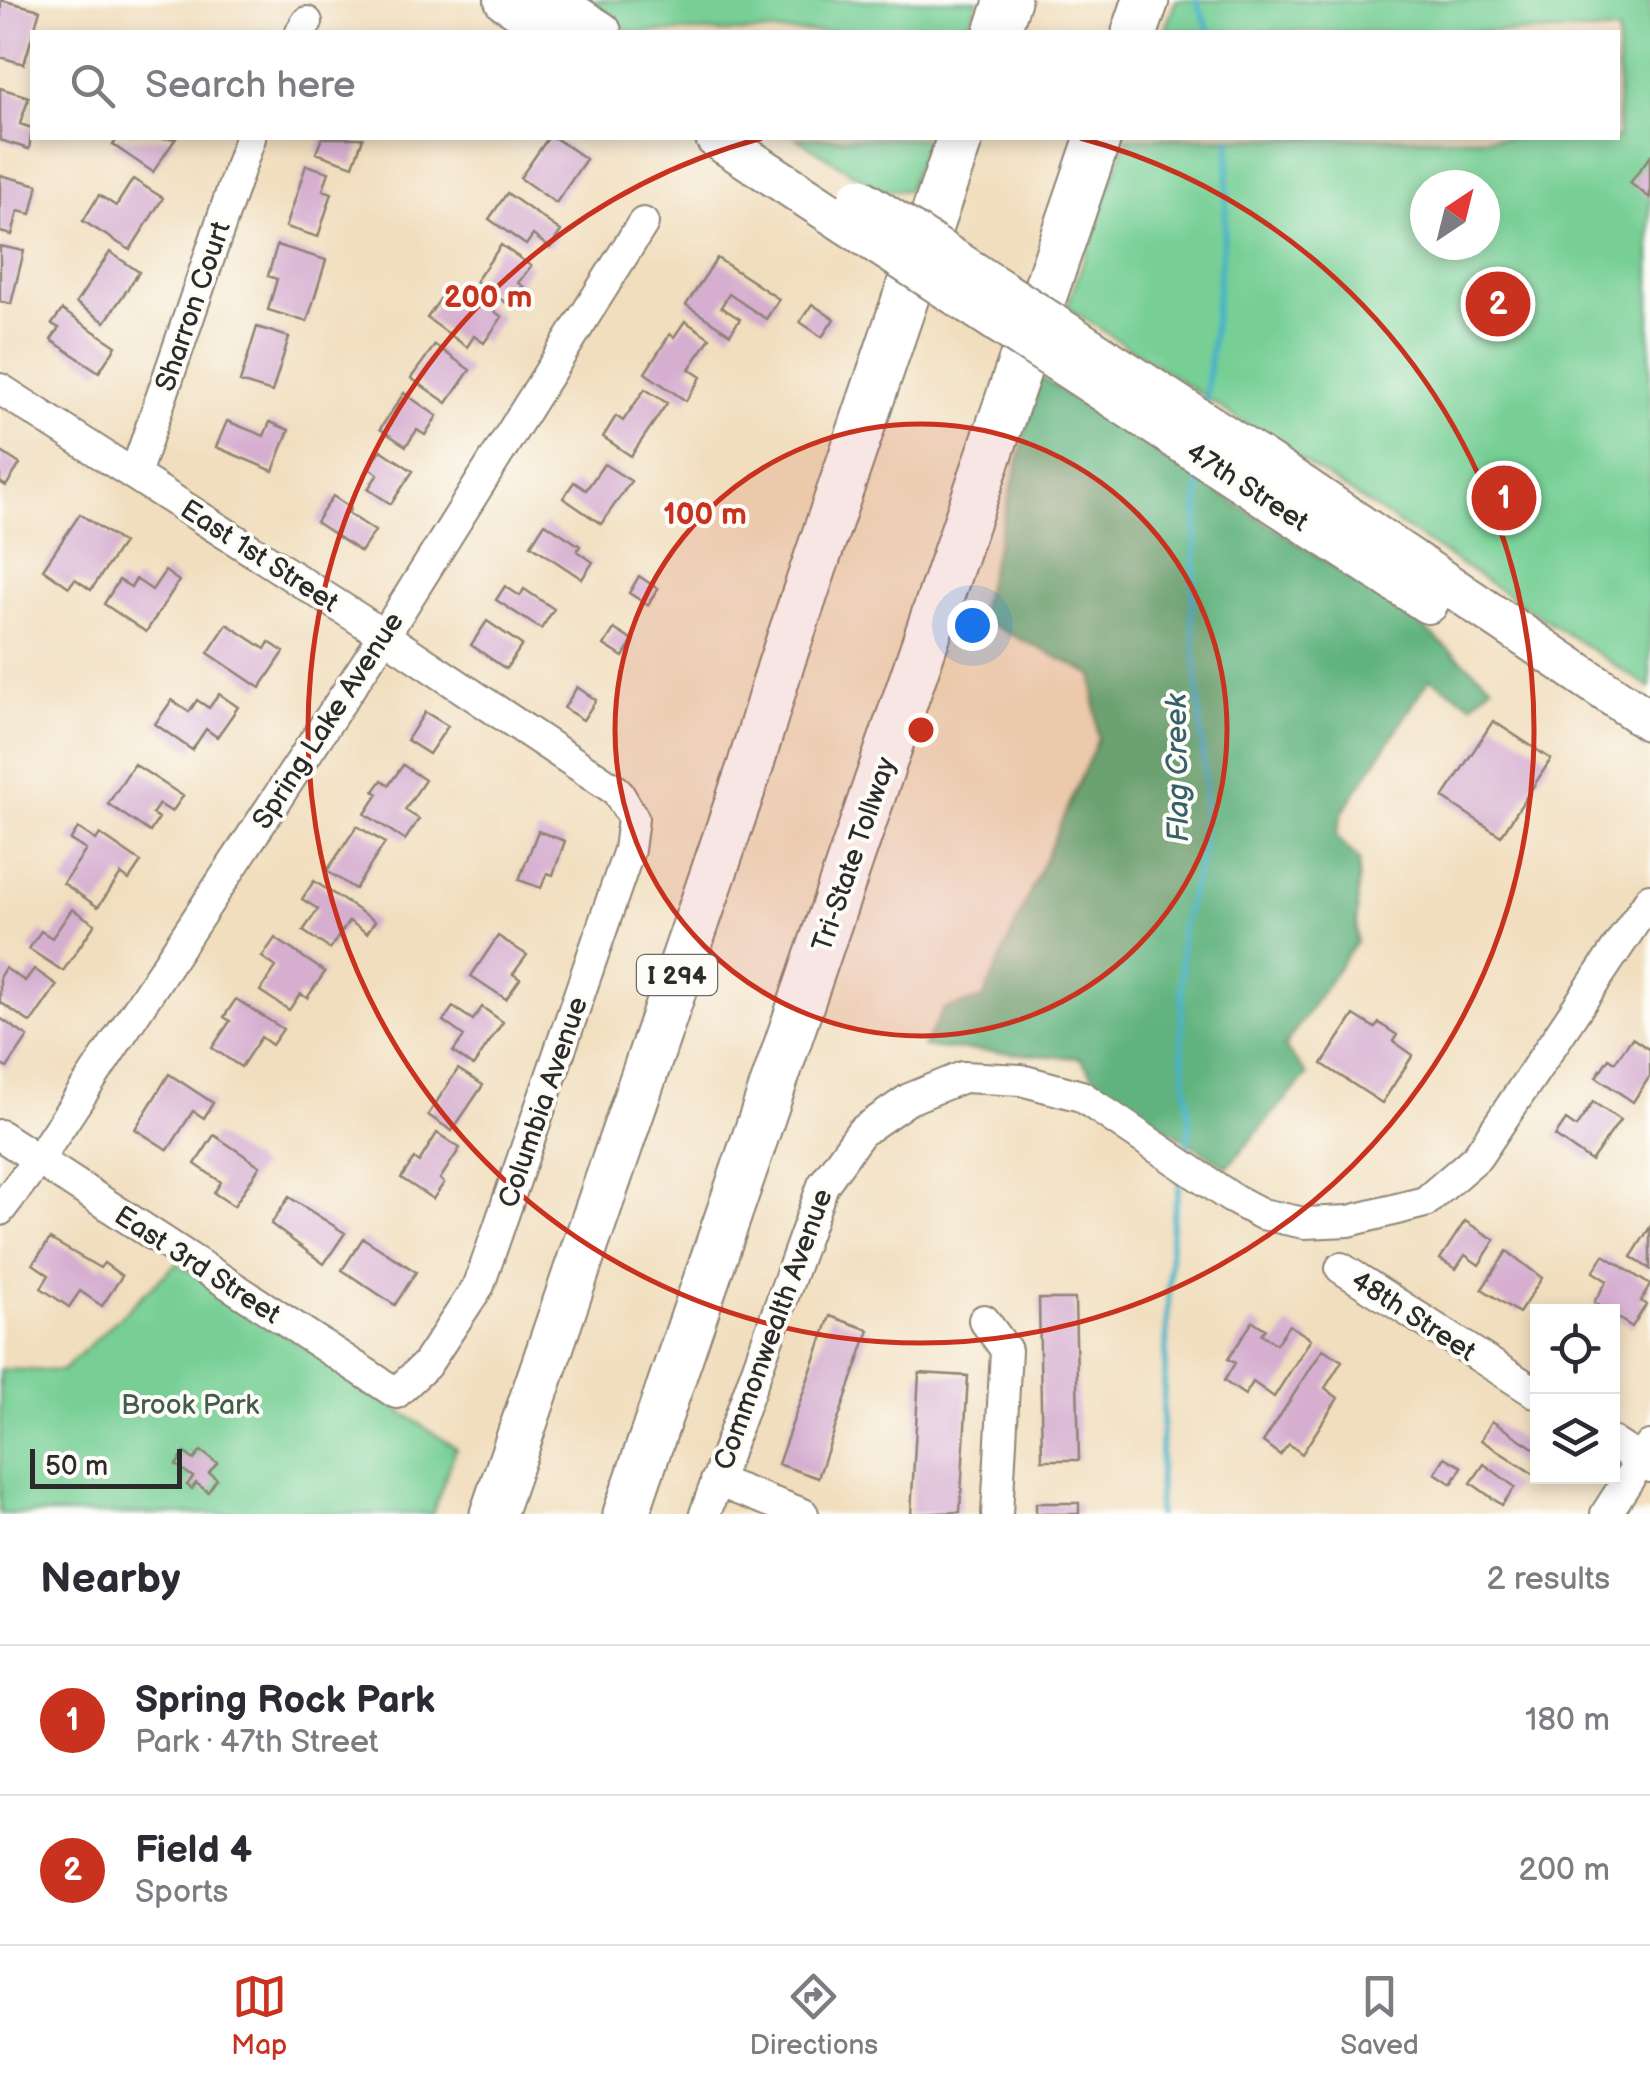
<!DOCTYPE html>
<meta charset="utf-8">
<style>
:root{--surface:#fff;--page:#f7f7f7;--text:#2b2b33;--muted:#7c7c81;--line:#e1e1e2;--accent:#c8321e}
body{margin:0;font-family:"Balsamiq Sans",sans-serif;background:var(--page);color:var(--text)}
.controls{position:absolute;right:30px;bottom:30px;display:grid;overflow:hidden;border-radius:0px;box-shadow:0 5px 15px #0003}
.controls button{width:90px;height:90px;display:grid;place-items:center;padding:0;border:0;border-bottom:2px solid var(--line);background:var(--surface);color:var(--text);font:50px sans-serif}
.compass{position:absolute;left:1410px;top:170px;width:90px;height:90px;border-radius:50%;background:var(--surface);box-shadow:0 5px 15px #0003;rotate:35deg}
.scale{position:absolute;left:30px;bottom:25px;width:152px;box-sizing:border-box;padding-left:10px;border:5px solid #2b2b2b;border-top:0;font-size:28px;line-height:35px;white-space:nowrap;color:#2b2b2b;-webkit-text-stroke:8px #fdfcf7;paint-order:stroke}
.you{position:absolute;left:972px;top:625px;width:35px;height:35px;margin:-25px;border:8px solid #fff;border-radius:50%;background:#1a73e8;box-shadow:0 0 0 15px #1a73e833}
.badge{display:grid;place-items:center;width:65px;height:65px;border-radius:50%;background:var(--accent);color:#fff;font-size:32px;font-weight:700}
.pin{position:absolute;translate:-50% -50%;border:5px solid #fff;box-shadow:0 2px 10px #0006}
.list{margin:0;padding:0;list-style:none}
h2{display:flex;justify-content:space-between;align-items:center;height:130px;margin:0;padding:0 40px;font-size:42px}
h2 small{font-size:32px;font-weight:400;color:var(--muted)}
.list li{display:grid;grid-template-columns:65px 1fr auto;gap:30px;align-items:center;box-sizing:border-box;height:150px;padding:0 40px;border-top:2px solid var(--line)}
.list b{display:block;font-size:38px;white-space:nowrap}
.list p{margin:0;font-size:32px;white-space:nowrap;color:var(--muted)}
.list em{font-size:32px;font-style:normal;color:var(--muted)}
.icon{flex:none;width:55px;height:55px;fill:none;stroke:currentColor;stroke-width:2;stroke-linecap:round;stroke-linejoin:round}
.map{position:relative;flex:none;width:1650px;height:1514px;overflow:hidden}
.search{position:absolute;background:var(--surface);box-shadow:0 5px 15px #0003;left:30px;right:30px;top:30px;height:110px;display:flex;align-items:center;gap:25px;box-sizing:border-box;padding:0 35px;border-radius:0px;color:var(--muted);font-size:38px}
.sheet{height:430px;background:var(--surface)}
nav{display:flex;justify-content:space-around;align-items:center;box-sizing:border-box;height:140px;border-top:2px solid var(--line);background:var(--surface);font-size:28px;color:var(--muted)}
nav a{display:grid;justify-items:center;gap:5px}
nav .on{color:var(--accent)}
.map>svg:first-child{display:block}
</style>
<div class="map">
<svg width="1650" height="1514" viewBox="0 0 1650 1514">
<rect width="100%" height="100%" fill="#fdfcf7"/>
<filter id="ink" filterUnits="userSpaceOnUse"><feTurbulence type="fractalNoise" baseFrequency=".01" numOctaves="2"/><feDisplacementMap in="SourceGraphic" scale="20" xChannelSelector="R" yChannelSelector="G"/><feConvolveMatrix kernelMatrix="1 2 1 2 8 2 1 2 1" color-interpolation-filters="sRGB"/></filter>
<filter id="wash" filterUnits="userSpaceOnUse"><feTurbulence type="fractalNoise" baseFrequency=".0048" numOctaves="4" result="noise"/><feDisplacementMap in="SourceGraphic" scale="40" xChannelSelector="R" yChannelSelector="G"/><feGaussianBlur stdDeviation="2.25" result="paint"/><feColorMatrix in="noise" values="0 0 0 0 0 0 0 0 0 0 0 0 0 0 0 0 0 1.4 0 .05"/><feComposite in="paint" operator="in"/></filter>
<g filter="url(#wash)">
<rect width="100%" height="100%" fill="#f1debe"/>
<path fill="#77cf95" stroke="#517d60" stroke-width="2.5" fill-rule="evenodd" d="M578,0H978L966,32H630Z
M1176,0H1650V688L1067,307L1127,138H1618V32H1164ZM1425,185H1485V245H1425Z
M796,138H927L908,190L881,191Z
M177,1263L456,1448L432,1514H0V1369L62,1371Z"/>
<path fill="#61b27e" stroke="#466e54" stroke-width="2.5" d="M1040,377L1404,612L1492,685L1472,704L1430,678L1342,813L1336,836L1359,860L1356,942L1284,1047L1307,1075L1227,1167L1102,1087L1080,1058L923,1047L944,1009L983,999L1098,739L1093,675L978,618Z"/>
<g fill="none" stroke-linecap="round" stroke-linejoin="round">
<path stroke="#48b3c5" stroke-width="6" d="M1196,0L1210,32
M1205,405L1225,226L1230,138
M1185,1155L1190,1128L1182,1044L1181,931L1202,852L1205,781L1192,614L1200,472
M1158,1514L1172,1223L1181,1177"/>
</g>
<g id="blocks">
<path fill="#d6aed0" d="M1,0L40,10L24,64L0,57Z
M0,88L29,97L20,124L32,128L29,149L0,140Z
M118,138L131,140L176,138L153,172L113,145Z
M322,138H363L353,166L316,153Z
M548,138H555L586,159L556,203L520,178Z
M1650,156V198L1630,183Z
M306,165L329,172L323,190L332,193L318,237L286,227Z
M0,175L38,185L31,214L18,211L12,235L0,232Z
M133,179L163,198L130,250L83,221L99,195L116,206Z
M507,193L561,231L550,248L533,235L526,245L489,219Z
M277,245L326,260L307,322L268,310L277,279L268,276Z
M501,245L531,266L518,283L527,289L513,308L476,281Z
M0,246L24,251L11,304L0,301Z
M110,252L139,272L105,322L76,303Z
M717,258L779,299L766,319L729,294L721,307L740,319L730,334L686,305Z
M465,290L502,317L484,343L474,336L467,347L427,318L445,292L458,301Z
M812,304L834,319L822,337L800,322Z
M62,310L116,346L99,372L51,340L59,328L52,324Z
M685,321L710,338L689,369L701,377L686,401L645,373L670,334L674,337Z
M257,327L289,337L272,392L240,382Z
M435,345L470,370L447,403L411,378Z
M645,389L667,403L631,456L603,437L616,416L623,421Z
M404,393L437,416L425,435L417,430L406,446L380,429Z
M227,421L264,436L270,422L289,430L273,471L216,447Z
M381,450L413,471L391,504L368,489L378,474L369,468Z
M0,451L20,464L6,486L0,482Z
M604,464L631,481L601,524L563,498L574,482L586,490Z
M333,496L351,508L348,513L375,531L361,552L316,522Z
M80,514L123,543L91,590L75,579L69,587L43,569Z
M545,523L580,546L577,551L593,562L582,579L531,545Z
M165,571L179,581L146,632L104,604L119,580L131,587L136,579L152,590Z
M639,576L658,589L648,605L629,593Z
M505,586L520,596L524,589L554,609L541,629L496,600Z
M487,621L522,645L506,669L471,645Z
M227,624L265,649L269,642L284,652L260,688L208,653Z
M614,629L633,641L623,657L604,645Z
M577,687L596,700L583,720L564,708Z
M219,694L238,707L217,737L206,729L192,750L155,724L172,700L189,712L197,700L209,708Z
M425,712L448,726L429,754L407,740Z
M1493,721L1551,759L1501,836L1443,798Z
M134,764L183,796L172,812L159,804L152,814L159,818L150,832L108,804Z
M403,765L425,780L405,810L419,819L405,840L365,814L378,794L374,791L382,780L389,785Z
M357,826L385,843L355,889L327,871Z
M78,828L96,840L100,834L141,862L129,880L121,874L98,907L63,883L86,850L70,840Z
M538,831L565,841L553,875L547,873L541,888L519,880Z
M314,881L375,921L367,933L349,921L330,949L303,931L318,909L302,899Z
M72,909L95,924L63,971L29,949L41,931L52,938Z
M498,936L527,955L513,974L520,979L506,999L471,976Z
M275,938L325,972L307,998L300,994L289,1010L260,991L276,967L262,957Z
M5,968L25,981L34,969L57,985L31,1023L0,1002V976Z
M236,999L283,1029L272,1045L261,1037L241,1067L212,1048L230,1021L224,1017Z
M453,1007L473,1020L482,1007L503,1022L473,1066L453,1052L464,1036L443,1021Z
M1354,1015L1375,1028L1379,1023L1397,1035L1393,1041L1413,1055L1382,1103L1322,1064Z
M0,1018L28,1037L7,1068L0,1064Z
M1632,1038L1650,1050V1076L1633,1102L1596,1077L1609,1058L1615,1062Z
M458,1069L483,1085L452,1131L428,1115Z
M169,1074L213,1103L204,1118L193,1111L168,1150L135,1129Z
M1593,1102L1620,1120L1591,1161L1555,1136L1566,1120L1576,1127Z
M437,1133L460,1148L440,1179L444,1183L433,1199L401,1178L414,1159L419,1162Z
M214,1135L260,1166L234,1206L214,1193L221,1182L195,1164Z
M289,1197L345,1233L324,1264L271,1224Z
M1465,1221L1495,1240L1479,1265L1465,1255L1456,1269L1440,1259Z
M1650,1227V1269L1631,1257Z
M363,1238L416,1272L395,1305L342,1270Z
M50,1239L100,1268L104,1263L122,1276L102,1306L80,1291L69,1307L41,1288L49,1275L33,1264Z
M1507,1251L1542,1278L1519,1313L1482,1289Z
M1604,1255L1650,1285L1641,1301L1646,1305L1632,1327L1594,1302L1607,1281L1593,1272Z
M1039,1299H1075L1079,1460H1042Z
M830,1316L869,1330L818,1478L778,1464Z
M1253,1321L1265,1329L1261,1334L1276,1344L1289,1325L1311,1339L1274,1397L1253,1382L1245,1395L1224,1381L1235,1363L1228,1359Z
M1323,1349L1342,1361L1325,1388L1338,1398L1302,1454L1289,1444L1280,1455L1263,1442Z
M919,1373L968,1376L960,1512L911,1514Z
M1492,1421L1538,1451L1535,1475L1481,1440Z
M201,1451L217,1463L209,1473L217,1479L208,1492L196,1483L192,1489L187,1485L193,1477L176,1465L185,1453L194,1460Z
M1445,1457L1462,1467L1452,1484L1435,1473Z
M1484,1464L1515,1487L1502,1505L1471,1483Z
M1036,1503H1079V1514H1036Z"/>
</g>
</g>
<g filter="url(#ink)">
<use href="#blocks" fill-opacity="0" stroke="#8e8474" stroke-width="2.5"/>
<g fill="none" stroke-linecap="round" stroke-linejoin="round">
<g stroke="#8e8474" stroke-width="34">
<path id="minor" d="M301,32L307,22
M0,389L359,619L617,791L633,818L629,850L479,1285L426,1365L396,1393L0,1135
M135,474L250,138
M0,1210L38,1160L384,636L643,223
M1341,1268L1538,1394
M984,1320L1006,1350L997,1514
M1612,1442L1650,1467
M716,1481L803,1514
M705,1514L823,1185L861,1132L909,1099L963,1077L1021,1080L1081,1096L1230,1197L1262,1214L1304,1223L1349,1221L1425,1202L1477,1157L1650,899
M1606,1514L1650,1446"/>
</g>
<g stroke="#8e8474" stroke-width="44">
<path id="major" d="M505,0L555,32
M551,0L601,32
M716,138L849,225
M1304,487L1650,721
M1301,520L1428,603"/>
</g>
<g stroke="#8e8474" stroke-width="49">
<path id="highway" d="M997,32L1008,0
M1135,32L1146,0
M493,1514L750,767L780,667L960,138
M626,1514L1098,138"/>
</g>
<use href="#minor" stroke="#fff" stroke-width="30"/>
<use href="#major" stroke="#fff" stroke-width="40"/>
<use href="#highway" stroke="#fff" stroke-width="45"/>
<g stroke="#8e8474" stroke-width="44" stroke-linecap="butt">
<path id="major-bridge" d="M859,198L1304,487
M849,225L1301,520"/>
</g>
<use href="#major-bridge" stroke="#fff" stroke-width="40"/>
</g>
</g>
<circle cx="921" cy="730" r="306" fill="#c8321e" fill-opacity=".12"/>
<g fill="none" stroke="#c8321e" stroke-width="5">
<circle cx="921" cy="730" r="306"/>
<path d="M1080 138A613 613 0 1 1 762 138"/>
</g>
<g text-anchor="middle" stroke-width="8" stroke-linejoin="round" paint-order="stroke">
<rect fill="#fdfcf7" stroke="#6a6a68" stroke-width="2.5" x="637" y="955" width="80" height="40" rx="8"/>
<g font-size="25" font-weight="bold" fill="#2b2b2b">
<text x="677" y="984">I 294</text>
</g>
<g font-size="28" fill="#2b2b2b" stroke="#fdfcf7">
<text transform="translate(192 306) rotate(-71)" y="10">Sharron Court</text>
<text transform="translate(1248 486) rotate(33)" y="10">47th Street</text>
<text transform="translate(260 555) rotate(33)" y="10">East 1st Street</text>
<text transform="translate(327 720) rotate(-57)" y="10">Spring Lake Avenue</text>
<text transform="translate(853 854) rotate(-71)" y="10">Tri-State Tollway</text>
<text transform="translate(542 1102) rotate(-71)" y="10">Columbia Avenue</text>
<text transform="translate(198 1264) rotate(33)" y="10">East 3rd Street</text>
<text transform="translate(1414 1315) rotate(33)" y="10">48th Street</text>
<text transform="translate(772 1329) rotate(-70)" y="10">Commonwealth Avenue</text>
</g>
<g font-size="28" fill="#425c4b" stroke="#fdfcf7">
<text x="190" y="1414">Brook Park</text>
</g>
<g font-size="30" font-style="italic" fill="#376169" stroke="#fdfcf7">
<text transform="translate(1177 768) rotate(-91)" y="10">Flag Creek</text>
</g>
</g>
<circle cx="921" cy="730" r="15" fill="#c8321e" stroke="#fdfcf7" stroke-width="5"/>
<g font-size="30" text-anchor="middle" font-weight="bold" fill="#c8321e" stroke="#fdfcf7" stroke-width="8" stroke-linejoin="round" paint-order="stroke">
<text x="488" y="307">200 m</text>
<text x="705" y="524">100 m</text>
</g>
</svg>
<div class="controls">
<button><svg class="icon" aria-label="locate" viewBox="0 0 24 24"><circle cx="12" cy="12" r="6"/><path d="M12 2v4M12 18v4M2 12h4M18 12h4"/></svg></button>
<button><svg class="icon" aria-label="layers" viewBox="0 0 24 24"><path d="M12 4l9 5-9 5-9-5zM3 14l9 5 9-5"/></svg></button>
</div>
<svg class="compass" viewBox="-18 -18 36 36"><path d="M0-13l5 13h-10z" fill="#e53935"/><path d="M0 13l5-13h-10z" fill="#7c7c81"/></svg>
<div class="scale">50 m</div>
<div class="you"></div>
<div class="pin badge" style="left:1504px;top:498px">1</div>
<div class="pin badge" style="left:1498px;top:304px">2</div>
<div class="search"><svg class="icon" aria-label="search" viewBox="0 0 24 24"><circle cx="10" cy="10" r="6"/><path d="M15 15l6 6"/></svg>Search here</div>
</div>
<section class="sheet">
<h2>Nearby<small>2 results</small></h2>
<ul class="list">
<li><span class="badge">1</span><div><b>Spring Rock Park</b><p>Park · 47th Street</p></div><em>180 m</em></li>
<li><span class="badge">2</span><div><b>Field 4</b><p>Sports</p></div><em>200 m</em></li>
</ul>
</section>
<nav>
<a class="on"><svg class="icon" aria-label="map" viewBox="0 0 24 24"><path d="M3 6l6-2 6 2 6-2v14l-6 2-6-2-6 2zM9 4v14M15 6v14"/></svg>Map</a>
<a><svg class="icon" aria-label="directions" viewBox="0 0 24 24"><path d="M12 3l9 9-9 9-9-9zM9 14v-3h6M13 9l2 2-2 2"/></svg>Directions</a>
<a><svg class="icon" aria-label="saved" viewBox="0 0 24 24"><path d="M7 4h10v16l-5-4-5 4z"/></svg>Saved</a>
</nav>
